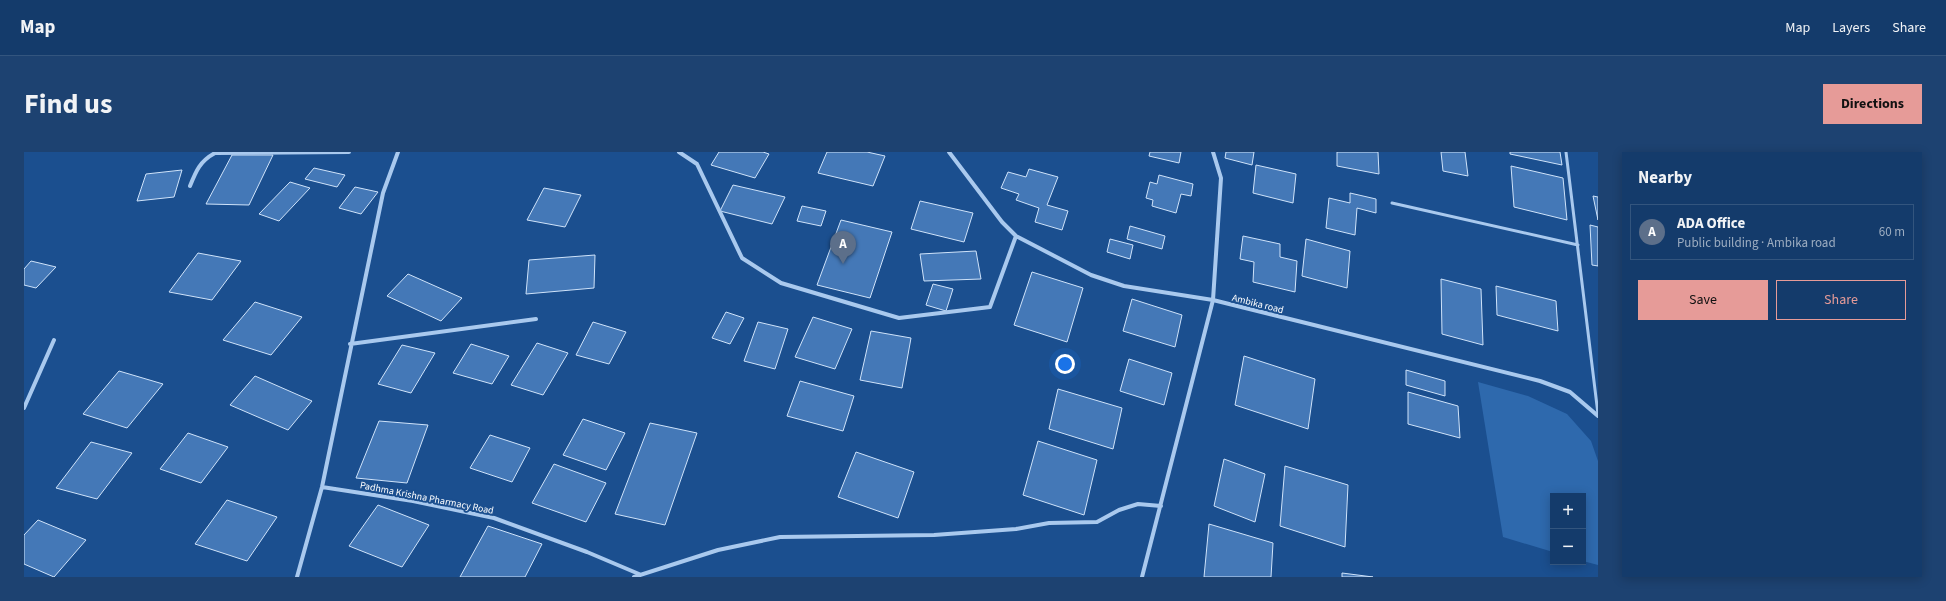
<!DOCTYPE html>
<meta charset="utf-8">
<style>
:root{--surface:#143b6b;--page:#1d4271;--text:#f1f3f6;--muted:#9dadc1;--line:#33557e;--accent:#e69b98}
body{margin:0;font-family:"Source Sans 3",sans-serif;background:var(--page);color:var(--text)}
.controls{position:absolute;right:12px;bottom:12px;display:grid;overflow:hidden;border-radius:0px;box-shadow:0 2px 10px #0003}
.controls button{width:36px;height:36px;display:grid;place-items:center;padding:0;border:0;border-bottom:1px solid var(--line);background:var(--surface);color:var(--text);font:20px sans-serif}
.you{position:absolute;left:1041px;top:212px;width:14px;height:14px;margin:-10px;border:3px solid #fff;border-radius:50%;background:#1a73e8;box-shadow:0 0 0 6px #1a73e833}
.badge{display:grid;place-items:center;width:26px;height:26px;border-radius:50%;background:var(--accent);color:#fff;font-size:13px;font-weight:700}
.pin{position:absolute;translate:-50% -33px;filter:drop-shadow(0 1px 2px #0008)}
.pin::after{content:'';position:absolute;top:21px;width:14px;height:12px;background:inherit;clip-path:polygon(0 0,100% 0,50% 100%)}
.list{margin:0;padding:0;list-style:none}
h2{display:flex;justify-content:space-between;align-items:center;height:52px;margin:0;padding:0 16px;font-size:17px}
h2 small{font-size:13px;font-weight:400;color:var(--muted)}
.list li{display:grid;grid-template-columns:26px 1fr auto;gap:12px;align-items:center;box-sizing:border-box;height:56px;margin:0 8px 8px;padding:0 8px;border:1px solid var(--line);border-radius:0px}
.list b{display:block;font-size:15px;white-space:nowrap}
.list p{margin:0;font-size:13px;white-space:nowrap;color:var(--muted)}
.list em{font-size:13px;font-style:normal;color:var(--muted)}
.actions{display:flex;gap:8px;padding:12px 16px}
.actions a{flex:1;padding:9px 0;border:1px solid var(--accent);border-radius:0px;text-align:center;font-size:14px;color:var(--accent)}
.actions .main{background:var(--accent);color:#111}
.map{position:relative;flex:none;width:1574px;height:425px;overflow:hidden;border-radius:0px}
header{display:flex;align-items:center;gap:24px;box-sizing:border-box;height:56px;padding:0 20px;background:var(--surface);border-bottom:1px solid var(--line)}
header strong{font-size:19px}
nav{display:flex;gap:22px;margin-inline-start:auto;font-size:14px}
.intro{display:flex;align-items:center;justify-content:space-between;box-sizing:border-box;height:96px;padding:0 24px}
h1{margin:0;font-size:28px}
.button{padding:10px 18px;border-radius:0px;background:var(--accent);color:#111;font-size:14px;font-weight:700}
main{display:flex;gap:24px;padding:0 24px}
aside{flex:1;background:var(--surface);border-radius:0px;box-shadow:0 2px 10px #0003}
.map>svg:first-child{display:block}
</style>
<header>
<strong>Map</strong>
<nav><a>Map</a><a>Layers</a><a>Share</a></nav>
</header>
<div class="intro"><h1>Find us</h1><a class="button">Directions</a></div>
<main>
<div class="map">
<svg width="1574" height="425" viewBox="0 0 1574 425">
<rect width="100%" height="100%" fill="#1b4f8f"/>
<path fill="#2e69ad" d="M1454,230L1504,244L1543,262L1567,289L1574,309V413L1559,409V344H1529V400L1479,385Z"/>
<path fill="#4478b7" stroke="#cfe3fa" d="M695,0H739L745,2L731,26L687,13Z
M803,0H843L861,4L849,34L794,21Z
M1126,0H1157L1155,11L1125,4Z
M1202,0H1230L1228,13L1201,6Z
M1313,0H1354L1355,22L1313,14Z
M1417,0H1441L1444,24L1419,19Z
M1486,0H1536L1538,13L1486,2Z
M208,3H249L225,53L182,52Z
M1232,13L1272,22L1269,51L1229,41Z
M1487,14L1539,26L1543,68L1490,55Z
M290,16L321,23L313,35L281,27Z
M1005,17L1034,25L1023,53L1044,59L1038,78L1011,70L1015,56L992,48L995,42L977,36L984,20L1002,25Z
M158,18L150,45L113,49L122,22Z
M1135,23L1169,32L1167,44L1157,42L1152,61L1128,54L1129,48L1122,46L1126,30L1133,32Z
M266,30L286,36L255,69L235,62Z
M709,33L761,45L748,72L696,59Z
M331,35L354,40L337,62L315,56Z
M520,36L557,43L541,75L503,68Z
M1326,41L1352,47V61L1333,56L1331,83L1302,76L1305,46L1326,51Z
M1569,44L1574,45V68Z
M896,49L949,61L940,90L887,77Z
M778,54L802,59L797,74L773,69Z
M817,68L868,80L846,146L793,133Z
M1566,73L1574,75V114L1568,113Z
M1106,74L1141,84L1138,97L1103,87Z
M1219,84L1256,92V105L1273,109L1271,140L1229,130L1230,110L1216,107Z
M1086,87L1109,93L1106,107L1083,100Z
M1282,87L1326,99L1323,136L1278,124Z
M952,99L957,127L900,129L896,102Z
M174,101L217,109L188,148L145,140Z
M571,103L570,136L502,142L505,108Z
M7,109L32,115L12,136L0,133V117Z
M1008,120L1059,136L1043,190L990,173Z
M384,122L438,146L417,169L363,144Z
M1417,127L1457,137L1459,193L1418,182Z
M909,132L929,137L922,159L902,153Z
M1472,134L1532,149L1534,179L1473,163Z
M1108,147L1158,163L1151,195L1099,179Z
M231,150L278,165L247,203L199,188Z
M702,160L720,166L706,192L688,186Z
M789,165L828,177L811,217L771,205Z
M569,170L602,180L585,212L552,203Z
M734,170L764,177L751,217L720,209Z
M847,179L887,186L878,236L836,228Z
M513,191L544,201L519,243L487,233Z
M447,192L485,204L468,232L429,221Z
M378,193L411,201L387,241L354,232Z
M1220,204L1291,227L1284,277L1211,253Z
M1105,207L1148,221L1140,253L1096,239Z
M1382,218L1421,229V244L1382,233Z
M95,219L139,232L103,276L59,262Z
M231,224L288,249L264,278L206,253Z
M776,229L830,244L819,279L763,264Z
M1034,237L1098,256L1089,297L1025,277Z
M1384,240L1434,254L1436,286L1384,272Z
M559,267L601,281L582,318L539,303Z
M355,269L404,273L383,331L332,326Z
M626,271L673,281L641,373L591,362Z
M164,281L204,295L177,331L136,317Z
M466,283L506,296L488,330L446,316Z
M1014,289L1073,308L1060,363L999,343Z
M67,290L108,301L73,347L32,336Z
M832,300L890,320L874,366L814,345Z
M1200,307L1241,322L1231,370L1190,354Z
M530,312L582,331L562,370L508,351Z
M1261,314L1324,333L1321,395L1256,374Z
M203,348L253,365L223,409L171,392Z
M354,353L405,373L378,415L325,394Z
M14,368L62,388L30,425L0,412V383Z
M1185,372L1249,391L1247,425H1180Z
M464,374L518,392L501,425H436Z
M1318,421L1349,425H1318Z"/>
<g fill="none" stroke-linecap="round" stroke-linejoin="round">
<path stroke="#a9c9ee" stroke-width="3" d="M1542,0L1574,262
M1368,51L1554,93"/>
<path stroke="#a9c9ee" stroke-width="4" d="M655,0L673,12L718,106L757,131L875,166L966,155L992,84
M925,0L978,70L992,84L1067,123L1100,134L1189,148L1516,229L1546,240L1574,264
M166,34C172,19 176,9 191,1L325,0
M326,192L512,167
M0,256L30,188
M298,335L389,349L470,366L563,400L615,422
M273,425L298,335L359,41L374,0
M610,425L694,398L756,385L910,383L992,377L1025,371L1073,370L1095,358L1114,352L1137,354
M1118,425L1189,148L1197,26L1189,0"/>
</g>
<g text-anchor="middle" stroke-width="4" stroke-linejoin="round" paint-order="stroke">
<g font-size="10" fill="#fff" stroke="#1b4f8f">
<text transform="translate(1234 151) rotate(14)" y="4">Ambika road</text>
<text transform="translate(403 345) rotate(11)" y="4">Padhma Krishna Pharmacy Road</text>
</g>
</g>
</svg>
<div class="controls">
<button>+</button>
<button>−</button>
</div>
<div class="you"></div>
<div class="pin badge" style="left:819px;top:112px;background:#5c6f8a">A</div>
</div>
<aside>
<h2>Nearby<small></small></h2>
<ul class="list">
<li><span class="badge" style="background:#5c6f8a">A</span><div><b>ADA Office</b><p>Public building · Ambika road</p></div><em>60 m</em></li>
</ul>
<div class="actions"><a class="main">Save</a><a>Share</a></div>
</aside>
</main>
